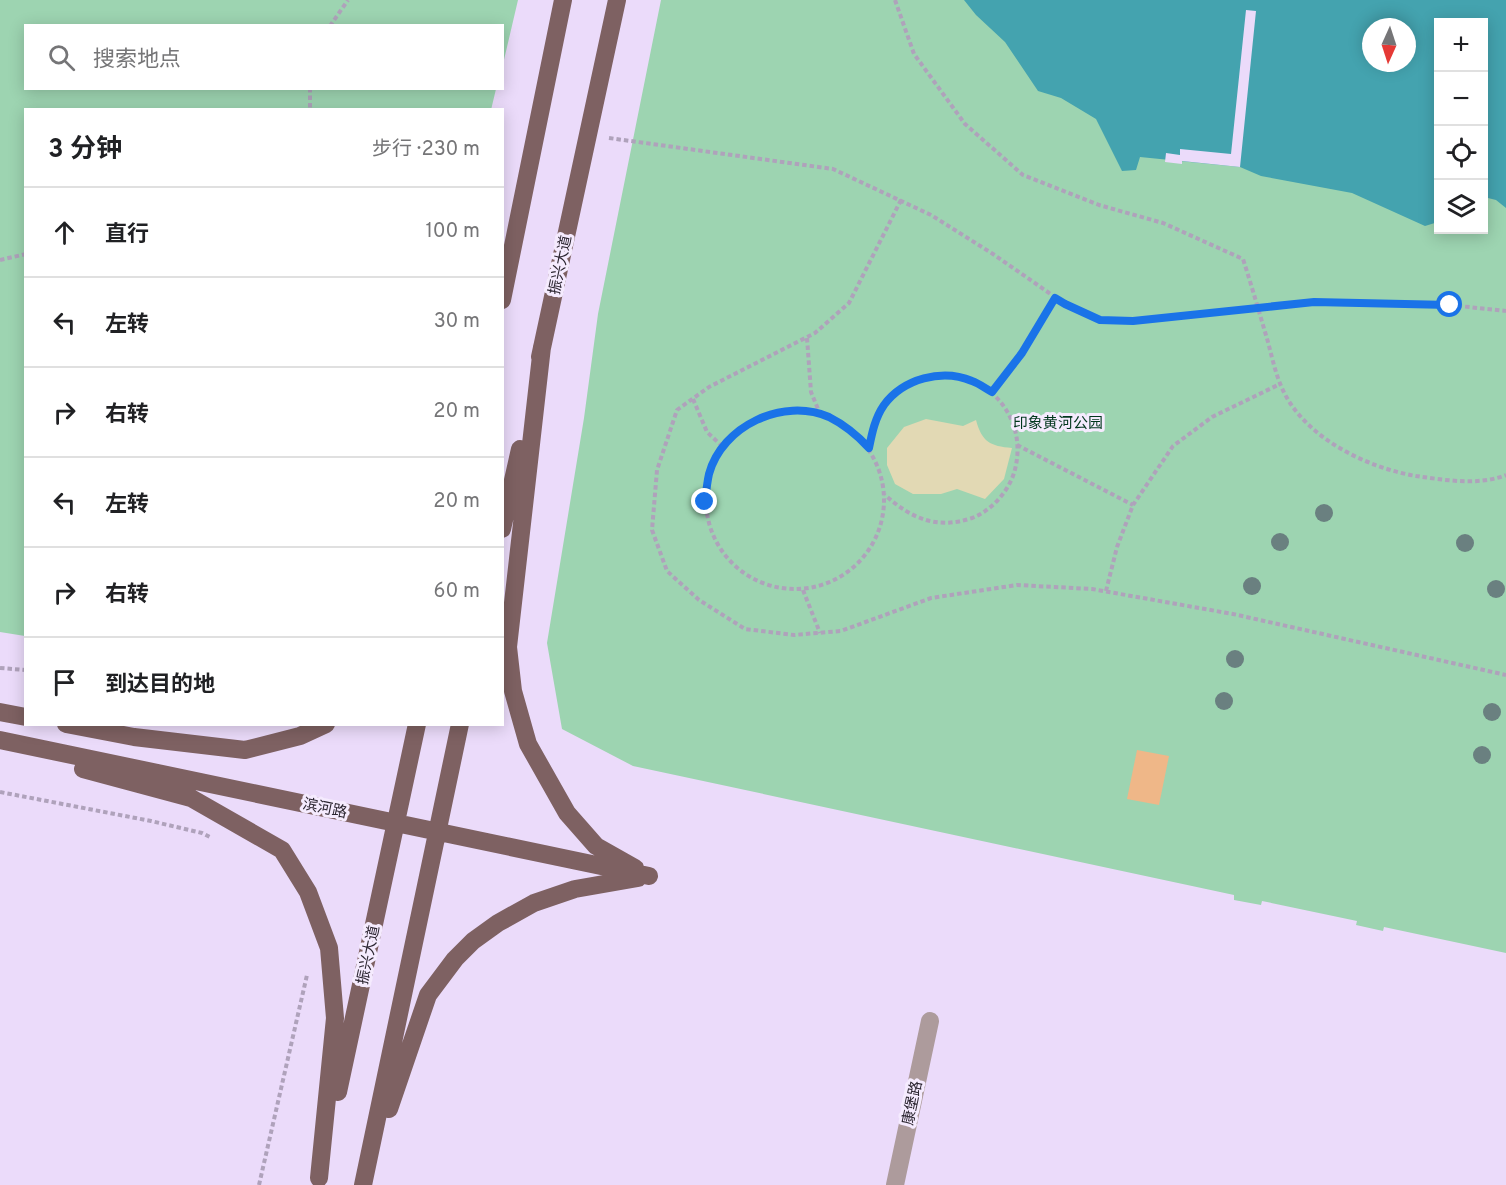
<!DOCTYPE html>
<html lang="zh">
<meta charset="utf-8">
<style>
:root{--surface:#fff;--page:#f2f2f2;--text:#202124;--muted:#757577;--line:#e0e0e0}
body{margin:0;font-family:Overpass,"Noto Sans SC",sans-serif;background:var(--page);color:var(--text)}
.controls{position:absolute;right:18px;top:18px;display:grid;overflow:hidden;border-radius:0px;box-shadow:0 3px 15px #0003}
.controls button{width:54px;height:54px;display:grid;place-items:center;padding:0;border:0;border-bottom:2px solid var(--line);background:var(--surface);color:var(--text);font:30px sans-serif}
.compass{position:absolute;left:1362px;top:18px;width:54px;height:54px;border-radius:50%;background:var(--surface);box-shadow:0 3px 15px #0003;rotate:183deg}
.stop{position:absolute;width:18px;height:18px;margin:-14px;border:4px solid #1a73e8;border-radius:50%;background:#fff}
.stop.end{background:#1a73e8;border-color:#fff;box-shadow:0 2px 6px #0008}
.list{margin:0;padding:0;list-style:none}
h2{display:flex;justify-content:space-between;align-items:center;height:78px;margin:0;padding:0 24px;font-size:26px}
h2 small{font-size:20px;font-weight:400;color:var(--muted)}
.list li{display:grid;grid-template-columns:39px 1fr auto;gap:18px;align-items:center;box-sizing:border-box;height:90px;padding:0 24px;border-top:2px solid var(--line)}
.list b{display:block;font-size:22px;white-space:nowrap}
.list em{font-size:20px;font-style:normal;color:var(--muted)}
.icon{flex:none;width:33px;height:33px;fill:none;stroke:currentColor;stroke-width:2;stroke-linecap:round;stroke-linejoin:round}
.map{position:relative;flex:none;width:1506px;height:1185px;overflow:hidden}
.search{position:absolute;background:var(--surface);box-shadow:0 3px 15px #0003;left:24px;top:24px;width:480px;height:66px;display:flex;align-items:center;gap:15px;box-sizing:border-box;padding:0 21px;border-radius:0px;color:var(--muted);font-size:22px}
.panel{position:absolute;background:var(--surface);box-shadow:0 3px 15px #0003;left:24px;top:108px;width:480px;height:618px;border-radius:0px}
.map>svg:first-child{display:block}
</style>
<div class="map">
<svg width="1506" height="1185" viewBox="0 0 1506 1185">
<rect width="100%" height="100%" fill="#ebdbfa"/>
<path fill="#9dd4b1" fill-rule="evenodd" d="M0,0H518L503,64L502,26H26V88L496,89L491,110H26L25,636L0,632Z
M661,0H1506V953L1384,927L1383,931L1356,925L1357,921L1262,901L1261,905L1234,900V895L633,766L562,729L547,643L584,418L598,314ZM1438,22H1484V230H1438ZM1371,27H1407V63H1371Z"/>
<path fill="#e2d9b4" d="M926,419L963,426L976,420C982,442 990,446 1012,448L1004,479L985,499L957,489L941,494H913L895,484L887,465V448L904,427Z"/>
<path fill="#44a3af" fill-rule="evenodd" d="M964,0H1506V208L1496,200L1484,197V22H1438V222L1425,226L1352,193L1261,176L1240,167L1140,157L1136,170L1122,171L1096,119L1061,98L1038,91L1005,42L976,15ZM1371,27H1407V63H1371Z"/>
<path fill="#ebdbfa" d="M1246,10L1256,11L1240,167L1182,161V164L1165,162L1166,153L1180,155V149L1231,154Z"/>
<path fill="#efb788" d="M1137,750L1169,756L1159,805L1127,799Z"/>
<g fill="none" stroke-linecap="round" stroke-linejoin="round">
<path stroke="#afa2bb" stroke-width="4" stroke-dasharray="4.5 3" stroke-linecap="butt" d="M895,0L914,54L965,124L1023,175L1099,205L1163,223L1243,259C1252,287 1260,315 1268,342C1273,361 1277,381 1287,398C1312,441 1369,468 1416,476C1444,480 1479,486 1506,475
M330,26L348,0
M310,88V110
M609,138L833,169L931,215L993,254L1065,304L1100,320L1133,321L1314,302L1450,305L1506,311
M901,200L849,303L815,333L709,387L677,410L657,470L652,530L667,571L699,600L745,629L794,635L841,631L931,598L1017,585L1092,589L1233,614L1506,675
M0,260L26,254
M807,338L811,392L820,414
M992,392L1021,353L1055,298
M693,399L707,432L723,447
M706 500a89 89 0 1 1 178 0a89 89 0 1 1-178 0Z
M1017,445L1133,505
M869,448C872,433 875,419 884,406C891,396 902,388 912,383C972,355 1033,410 1014,473C1008,492 991,511 972,518C936,530 911,518 885,495
M803,590L820,633
M1106,591L1117,547L1133,505L1173,446L1212,417L1280,384
M0,668L26,670
M0,792L151,821L202,833L212,838
M259,1185L307,975"/>
<path stroke="#ad9b9c" stroke-width="18" d="M895,1185L930,1021"/>
<path stroke="#7e6162" stroke-width="18" d="M502,300L563,0
M542,347L508,647L513,691L528,744L567,813L596,846L635,868
M540,357L617,0
M502,529L520,449
M0,712L26,717
M66,724L134,737L245,750L300,736L326,724
M0,740L649,876
M83,769L191,798L282,850L308,892L329,948L335,1018L319,1178
M338,1092L417,724
M389,1109L428,995L455,959L473,941L498,923L534,903L575,889L638,878
M363,1185L460,724"/>
</g>
<g fill="#6a8080">
<circle cx="1324" cy="513" r="9"/>
<circle cx="1280" cy="542" r="9"/>
<circle cx="1465" cy="543" r="9"/>
<circle cx="1252" cy="586" r="9"/>
<circle cx="1496" cy="589" r="9"/>
<circle cx="1235" cy="659" r="9"/>
<circle cx="1224" cy="701" r="9"/>
<circle cx="1492" cy="712" r="9"/>
<circle cx="1482" cy="755" r="9"/>
</g>
<g fill="none" stroke-linecap="round" stroke-linejoin="round">
<path stroke="#1a73e8" stroke-width="8" d="M705,502C706,493 707,483 709,474C722,426 783,397 829,417C845,425 857,435 869,448C872,433 875,418 884,405C903,379 942,368 972,381C978,383 985,388 992,392L1022,353L1055,298L1065,304L1100,320L1133,321L1314,302L1450,305"/>
</g>
<g text-anchor="middle" stroke-width="6" stroke-linejoin="round" paint-order="stroke">
<g font-size="15" fill="#2c2631" stroke="#f5ebfe">
<text transform="translate(560 265) rotate(-78)" y="5">振兴大道</text>
<text transform="translate(325 808) rotate(12)" y="5">滨河路</text>
<text transform="translate(368 955) rotate(-78)" y="5">振兴大道</text>
<text transform="translate(912 1103) rotate(-78)" y="5">康堡路</text>
</g>
<g font-size="15" fill="#00361c" stroke="#f5ebfe">
<text x="1058" y="428">印象黄河公园</text>
</g>
</g>
</svg>
<div class="controls">
<button>+</button>
<button>−</button>
<button><svg class="icon" aria-label="locate" viewBox="0 0 24 24"><circle cx="12" cy="12" r="6"/><path d="M12 2v4M12 18v4M2 12h4M18 12h4"/></svg></button>
<button><svg class="icon" aria-label="layers" viewBox="0 0 24 24"><path d="M12 4l9 5-9 5-9-5zM3 14l9 5 9-5"/></svg></button>
</div>
<svg class="compass" viewBox="-18 -18 36 36"><path d="M0-13l5 13h-10z" fill="#e53935"/><path d="M0 13l5-13h-10z" fill="#757577"/></svg>
<div class="stop" style="left:1450px;top:305px"></div>
<div class="stop end" style="left:705px;top:502px"></div>
<div class="search"><svg class="icon" aria-label="search" viewBox="0 0 24 24"><circle cx="10" cy="10" r="6"/><path d="M15 15l6 6"/></svg>搜索地点</div>
<section class="panel">
<h2>3 分钟<small>步行 · 230 m</small></h2>
<ul class="list">
<li><svg class="icon" aria-label="ahead" viewBox="0 0 24 24"><path d="M12 20V5M6 11l6-6 6 6"/></svg><div><b>直行</b></div><em>100 m</em></li>
<li><svg class="icon" aria-label="left" viewBox="0 0 24 24"><path d="M17 20v-9H6M10 6l-5 5 5 5"/></svg><div><b>左转</b></div><em>30 m</em></li>
<li><svg class="icon" aria-label="right" viewBox="0 0 24 24"><path d="M7 20v-9h11M14 6l5 5-5 5"/></svg><div><b>右转</b></div><em>20 m</em></li>
<li><svg class="icon" aria-label="left" viewBox="0 0 24 24"><path d="M17 20v-9H6M10 6l-5 5 5 5"/></svg><div><b>左转</b></div><em>20 m</em></li>
<li><svg class="icon" aria-label="right" viewBox="0 0 24 24"><path d="M7 20v-9h11M14 6l5 5-5 5"/></svg><div><b>右转</b></div><em>60 m</em></li>
<li><svg class="icon" aria-label="arrive" viewBox="0 0 24 24"><path d="M6 21V4h12l-3 4 3 4H6"/></svg><div><b>到达目的地</b></div></li>
</ul>
</section>
</div>
